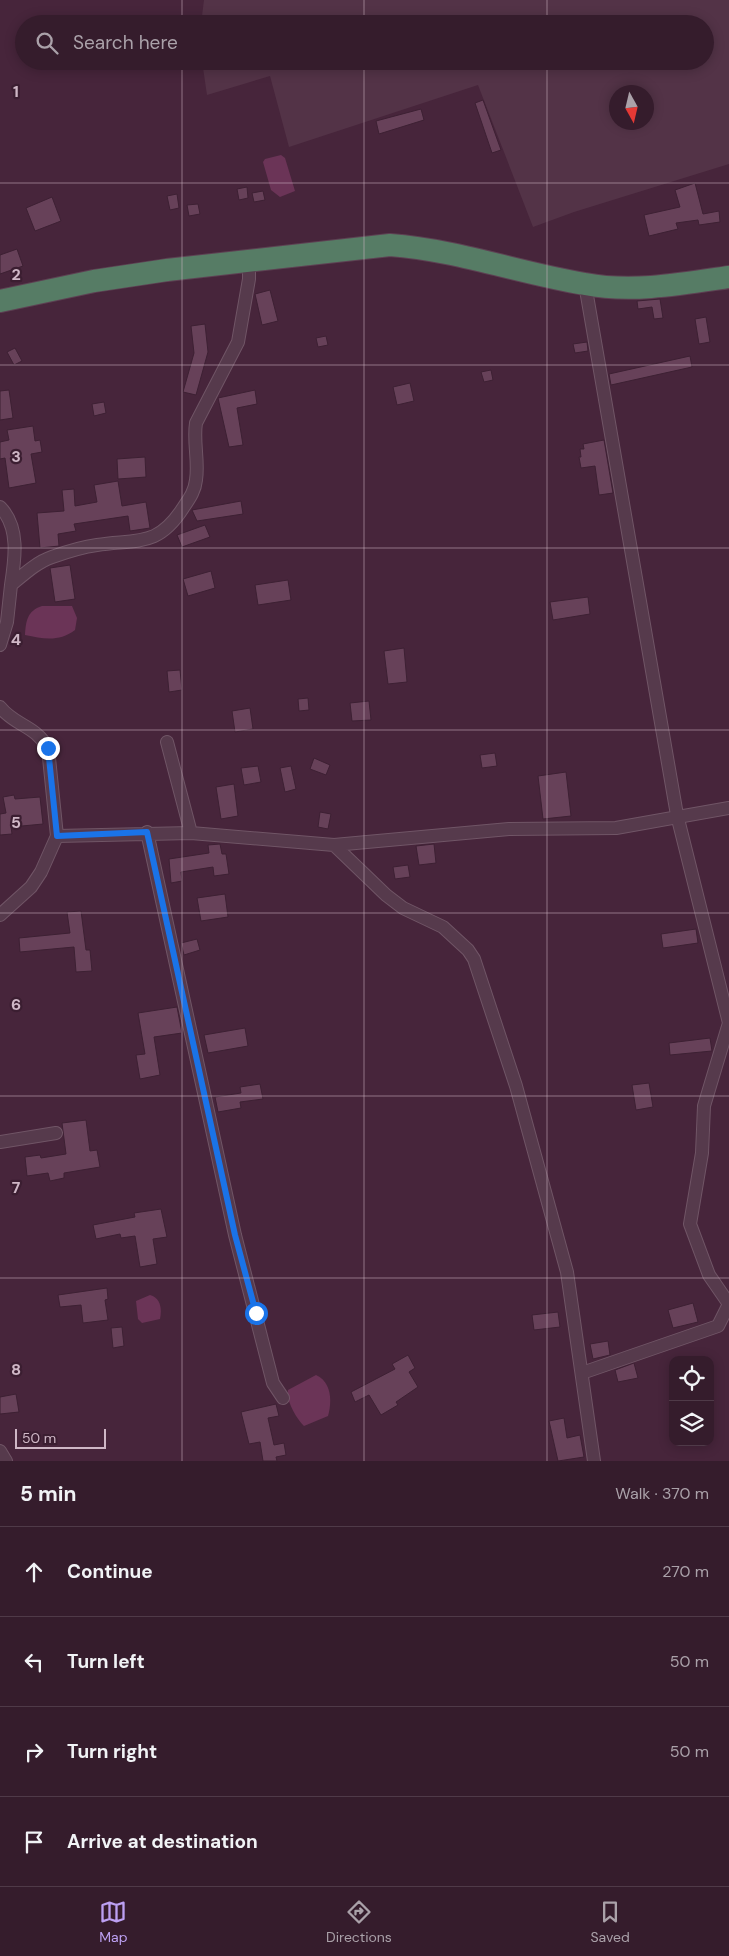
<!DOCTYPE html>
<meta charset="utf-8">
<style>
:root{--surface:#351c2c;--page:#402938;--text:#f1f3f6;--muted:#aaa1a9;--line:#4f3a48;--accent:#bca0f2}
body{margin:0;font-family:"DM Sans",sans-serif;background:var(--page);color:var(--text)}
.controls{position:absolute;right:15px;bottom:15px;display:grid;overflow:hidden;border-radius:10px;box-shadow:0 2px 12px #0003}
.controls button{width:45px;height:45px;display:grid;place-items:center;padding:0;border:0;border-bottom:1px solid var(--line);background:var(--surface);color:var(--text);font:25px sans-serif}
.compass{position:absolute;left:609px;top:85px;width:45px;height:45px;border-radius:50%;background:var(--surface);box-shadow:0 2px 12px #0003;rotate:172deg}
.scale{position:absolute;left:15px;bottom:12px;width:91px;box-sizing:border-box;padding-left:5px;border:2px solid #cfb7c6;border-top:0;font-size:14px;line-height:18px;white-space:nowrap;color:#cfb7c6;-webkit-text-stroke:4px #3b1e31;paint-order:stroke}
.stop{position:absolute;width:15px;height:15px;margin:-11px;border:4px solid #1a73e8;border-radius:50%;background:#fff}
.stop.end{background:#1a73e8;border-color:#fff;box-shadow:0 1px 5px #0008}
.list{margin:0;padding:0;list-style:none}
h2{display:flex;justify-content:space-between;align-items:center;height:65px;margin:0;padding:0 20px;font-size:21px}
h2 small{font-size:16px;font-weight:400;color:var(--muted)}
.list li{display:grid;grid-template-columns:32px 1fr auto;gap:15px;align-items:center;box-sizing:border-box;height:90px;padding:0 20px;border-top:1px solid var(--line)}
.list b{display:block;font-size:19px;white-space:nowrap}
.list em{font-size:16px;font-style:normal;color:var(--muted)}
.icon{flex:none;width:28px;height:28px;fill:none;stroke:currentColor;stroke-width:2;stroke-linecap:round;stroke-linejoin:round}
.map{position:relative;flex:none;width:729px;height:1461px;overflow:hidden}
.search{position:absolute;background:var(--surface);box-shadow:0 2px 12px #0003;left:15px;right:15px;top:15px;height:55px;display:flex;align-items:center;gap:12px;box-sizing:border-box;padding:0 18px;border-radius:28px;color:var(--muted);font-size:19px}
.sheet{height:425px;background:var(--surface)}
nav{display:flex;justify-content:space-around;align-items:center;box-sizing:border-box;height:70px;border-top:1px solid var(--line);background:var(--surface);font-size:14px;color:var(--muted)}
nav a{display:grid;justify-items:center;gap:2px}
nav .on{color:var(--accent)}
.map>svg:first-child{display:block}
</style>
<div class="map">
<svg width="729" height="1461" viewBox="0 0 729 1461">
<rect width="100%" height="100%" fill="#47253b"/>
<path fill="#533347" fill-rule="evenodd" d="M204,0H729V164L574,212L533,227L478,85L289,147L270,76L207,95L202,61H705V24H201ZM616,92H646V122H616Z"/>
<path fill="#6b3457" d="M281,155L285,158L295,191L280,197L271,190L263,162L265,159Z
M42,606H72L77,618L75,630C59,642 44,639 25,635C26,621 27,611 42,606Z
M150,1295C161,1298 162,1309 160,1319L142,1323L138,1319L136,1301Z
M316,1375C332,1382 332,1402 328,1416L304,1426C296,1418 286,1401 288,1390Z"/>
<path fill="#674159" stroke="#3d2033" d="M483,100L501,150L492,153L475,103Z
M421,109L424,120L379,134L376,121Z
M695,183L703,214L719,211L720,222L699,225L698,220L676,223L678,229L649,236L644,215L680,207L675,190Z
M247,187L248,198L239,200L237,189Z
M263,191L265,200L254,202L252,193Z
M177,194L179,208L170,210L167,196Z
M52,197L61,221L35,231L26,208Z
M198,204L200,214L189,216L187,205Z
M17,249L23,266L0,274V255Z
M270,290L278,321L262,325L255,294Z
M660,299L663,318L654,319L652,307L638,309L637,301Z
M706,317L710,342L699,344L695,319Z
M205,324L208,352L196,395L183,392L194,353L191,326Z
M326,336L328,345L318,347L316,338Z
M587,342L588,351L575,353L573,344Z
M15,348L22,361L14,365L7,352Z
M690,356L692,367L611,385L609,374Z
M491,370L493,380L484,382L481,372Z
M410,383L414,401L397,405L393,387Z
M9,390L13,418L0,420V391Z
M255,390L257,404L237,408L243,445L229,447L218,398Z
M104,402L106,413L94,416L92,404Z
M33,426L35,441L40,440L42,452L31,454L36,483L9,488L5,458L0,459V442L9,440L7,430Z
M604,440L613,493L599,495L595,466L581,468L579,457H581L580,449H584L583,444Z
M145,457L146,477L118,479L117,459Z
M118,481L122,506L146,502L150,528L130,531L128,516L74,524L76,531L58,534L59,546L40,548L37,513L64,511L62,490L74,489L75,506L97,502L94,485Z
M241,501L243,514L197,521L192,510Z
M205,525L210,537L182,547L177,535Z
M70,565L75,599L55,602L50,568Z
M211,571L215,588L188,596L183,579Z
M288,580L291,600L258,605L255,585Z
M588,597L590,614L553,620L550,602Z
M404,648L407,682L388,684L384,651Z
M180,670L182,690L169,692L167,671Z
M308,698L309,710L299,711L298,699Z
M369,701L371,720L352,721L350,703Z
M250,708L253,729L235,732L232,711Z
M495,753L497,766L482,768L480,755Z
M314,758L330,765L326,775L310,769Z
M258,766L261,782L244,785L241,768Z
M291,766L296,789L285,792L280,768Z
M566,772L571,816L543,819L538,776Z
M234,784L238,816L221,819L216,787Z
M14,795L15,799L40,797L43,824L11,827L12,834L0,835V814L6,813L3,797Z
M320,812L331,814L328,829L318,827Z
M220,844L222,854H226L229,874L214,876L213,867L181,872L182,881L171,883L169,859L209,853L208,845Z
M434,844L436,863L419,865L416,846Z
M408,865L410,877L395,879L393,867Z
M225,894L228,917L201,921L197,898Z
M81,911L86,950H90L92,971L76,972L74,947L20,952L19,938L70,933L67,912Z
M696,929L698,943L663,948L661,934Z
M197,939L200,950L184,955L181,943Z
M177,1007L182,1033L154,1037L160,1075L140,1079L136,1055L145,1054L138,1013Z
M245,1028L248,1046L208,1053L204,1035Z
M710,1038L712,1051L670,1055L669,1043Z
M649,1083L653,1107L636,1110L632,1085Z
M260,1084L263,1099L240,1102L241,1108L218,1112L215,1097L241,1093L240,1087Z
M86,1120L90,1151L97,1150L100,1167L64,1173V1178L50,1181L48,1173L27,1176L25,1157L40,1155L41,1158L66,1154L62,1123Z
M161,1209L167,1237L153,1239L157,1264L140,1267L135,1236L121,1238L120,1234L96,1239L93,1225L135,1217L134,1213Z
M107,1288L108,1299L105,1300L108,1320L83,1323L81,1305L60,1307L58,1295Z
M693,1303L698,1322L673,1328L668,1310Z
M558,1312L560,1327L534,1330L532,1315Z
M122,1327L124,1346L113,1348L111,1328Z
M608,1341L610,1355L593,1359L590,1344Z
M408,1355L415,1368L409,1372L418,1387L396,1402L398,1405L381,1415L369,1395L355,1402L351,1392L395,1369L392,1364Z
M634,1363L638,1378L618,1382L615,1370Z
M16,1394L19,1412L0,1414V1397Z
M276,1404L279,1416L268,1418L274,1445L284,1443L286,1455L276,1457L277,1461H263L260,1442L249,1444L241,1412Z
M564,1418L567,1438L580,1435L584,1457L558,1461L549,1421Z"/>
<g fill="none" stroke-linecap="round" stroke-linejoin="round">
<g stroke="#705566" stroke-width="14">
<path id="street" d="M0,507C20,527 15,559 11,585
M0,645L7,622L11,585C23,575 37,562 52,557C66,552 82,547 97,545C138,539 158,547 183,508C189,499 195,491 196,480C199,461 193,442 196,423L238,342L249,279V261
M0,707C15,726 35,725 48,748L57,836
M167,742L191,833
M147,832L235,1235L273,1383L283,1398
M334,845L509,829L616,828L729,808
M0,915L31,887L41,872L57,836L191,833L334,845L386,895L403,908L443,927L468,950L474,959L516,1086L567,1272L594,1461
M0,1142L56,1133
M582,1373L718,1326L729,1304L709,1275L690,1224L702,1153L704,1106L729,1023L677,815L585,284
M0,1451L6,1461"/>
</g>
<g stroke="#5d4153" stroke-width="24">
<path id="highway" d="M0,301L94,281L167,270L390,245C457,250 519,273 585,284C632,293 682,284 729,277"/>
</g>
<use href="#street" stroke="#563a4c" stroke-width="12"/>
<use href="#highway" stroke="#567c65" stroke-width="22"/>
</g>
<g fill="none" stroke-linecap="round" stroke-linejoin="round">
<path stroke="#1a73e8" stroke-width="6" d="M48,748L57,836L147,832L235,1235L256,1313"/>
</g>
<path fill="none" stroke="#cfb7c6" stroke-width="1" stroke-opacity="0.55" d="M182,0V24M364,0V24M547,0V24M182,61V1461M364,61V1461M547,61V1461M0,183H729M0,365H729M0,548H729M0,730H729M0,913H729M0,1096H729M0,1278H729"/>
<g font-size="16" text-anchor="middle" font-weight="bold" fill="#cfb7c6" stroke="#3b1e31" stroke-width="4.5" stroke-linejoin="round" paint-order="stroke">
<text x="16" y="97">1</text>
<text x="16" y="280">2</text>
<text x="16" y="462">3</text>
<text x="16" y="645">4</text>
<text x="16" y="828">5</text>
<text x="16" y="1010">6</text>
<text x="16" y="1193">7</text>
<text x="16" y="1375">8</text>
</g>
</svg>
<div class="controls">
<button><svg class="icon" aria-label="locate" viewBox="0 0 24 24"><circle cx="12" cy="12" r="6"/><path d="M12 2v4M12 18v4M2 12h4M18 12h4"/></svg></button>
<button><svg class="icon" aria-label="layers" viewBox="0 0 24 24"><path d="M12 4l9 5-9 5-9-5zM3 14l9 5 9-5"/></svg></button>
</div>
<svg class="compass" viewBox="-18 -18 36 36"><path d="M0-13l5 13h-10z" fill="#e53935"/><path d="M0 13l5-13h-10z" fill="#aaa1a9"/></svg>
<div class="scale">50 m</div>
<div class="stop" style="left:256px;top:1313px"></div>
<div class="stop end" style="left:48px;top:748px"></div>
<div class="search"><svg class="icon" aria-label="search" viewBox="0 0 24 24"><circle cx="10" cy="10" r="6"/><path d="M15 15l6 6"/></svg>Search here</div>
</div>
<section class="sheet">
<h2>5 min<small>Walk · 370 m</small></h2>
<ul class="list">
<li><svg class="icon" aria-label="ahead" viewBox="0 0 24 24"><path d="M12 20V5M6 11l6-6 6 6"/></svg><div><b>Continue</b></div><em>270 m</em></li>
<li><svg class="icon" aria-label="left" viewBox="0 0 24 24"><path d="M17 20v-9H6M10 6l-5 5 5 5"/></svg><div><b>Turn left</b></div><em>50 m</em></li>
<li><svg class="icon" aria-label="right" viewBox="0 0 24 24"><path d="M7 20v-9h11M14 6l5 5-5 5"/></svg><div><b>Turn right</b></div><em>50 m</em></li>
<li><svg class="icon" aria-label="arrive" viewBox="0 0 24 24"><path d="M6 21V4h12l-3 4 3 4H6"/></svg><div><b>Arrive at destination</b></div></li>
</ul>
</section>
<nav>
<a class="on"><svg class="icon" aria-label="map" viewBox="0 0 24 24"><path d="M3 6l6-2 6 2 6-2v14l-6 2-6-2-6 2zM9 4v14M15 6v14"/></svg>Map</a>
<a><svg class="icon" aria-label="directions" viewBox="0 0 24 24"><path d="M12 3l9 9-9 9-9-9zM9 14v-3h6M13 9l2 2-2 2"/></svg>Directions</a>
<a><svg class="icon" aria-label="saved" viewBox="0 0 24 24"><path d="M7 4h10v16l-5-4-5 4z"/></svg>Saved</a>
</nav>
